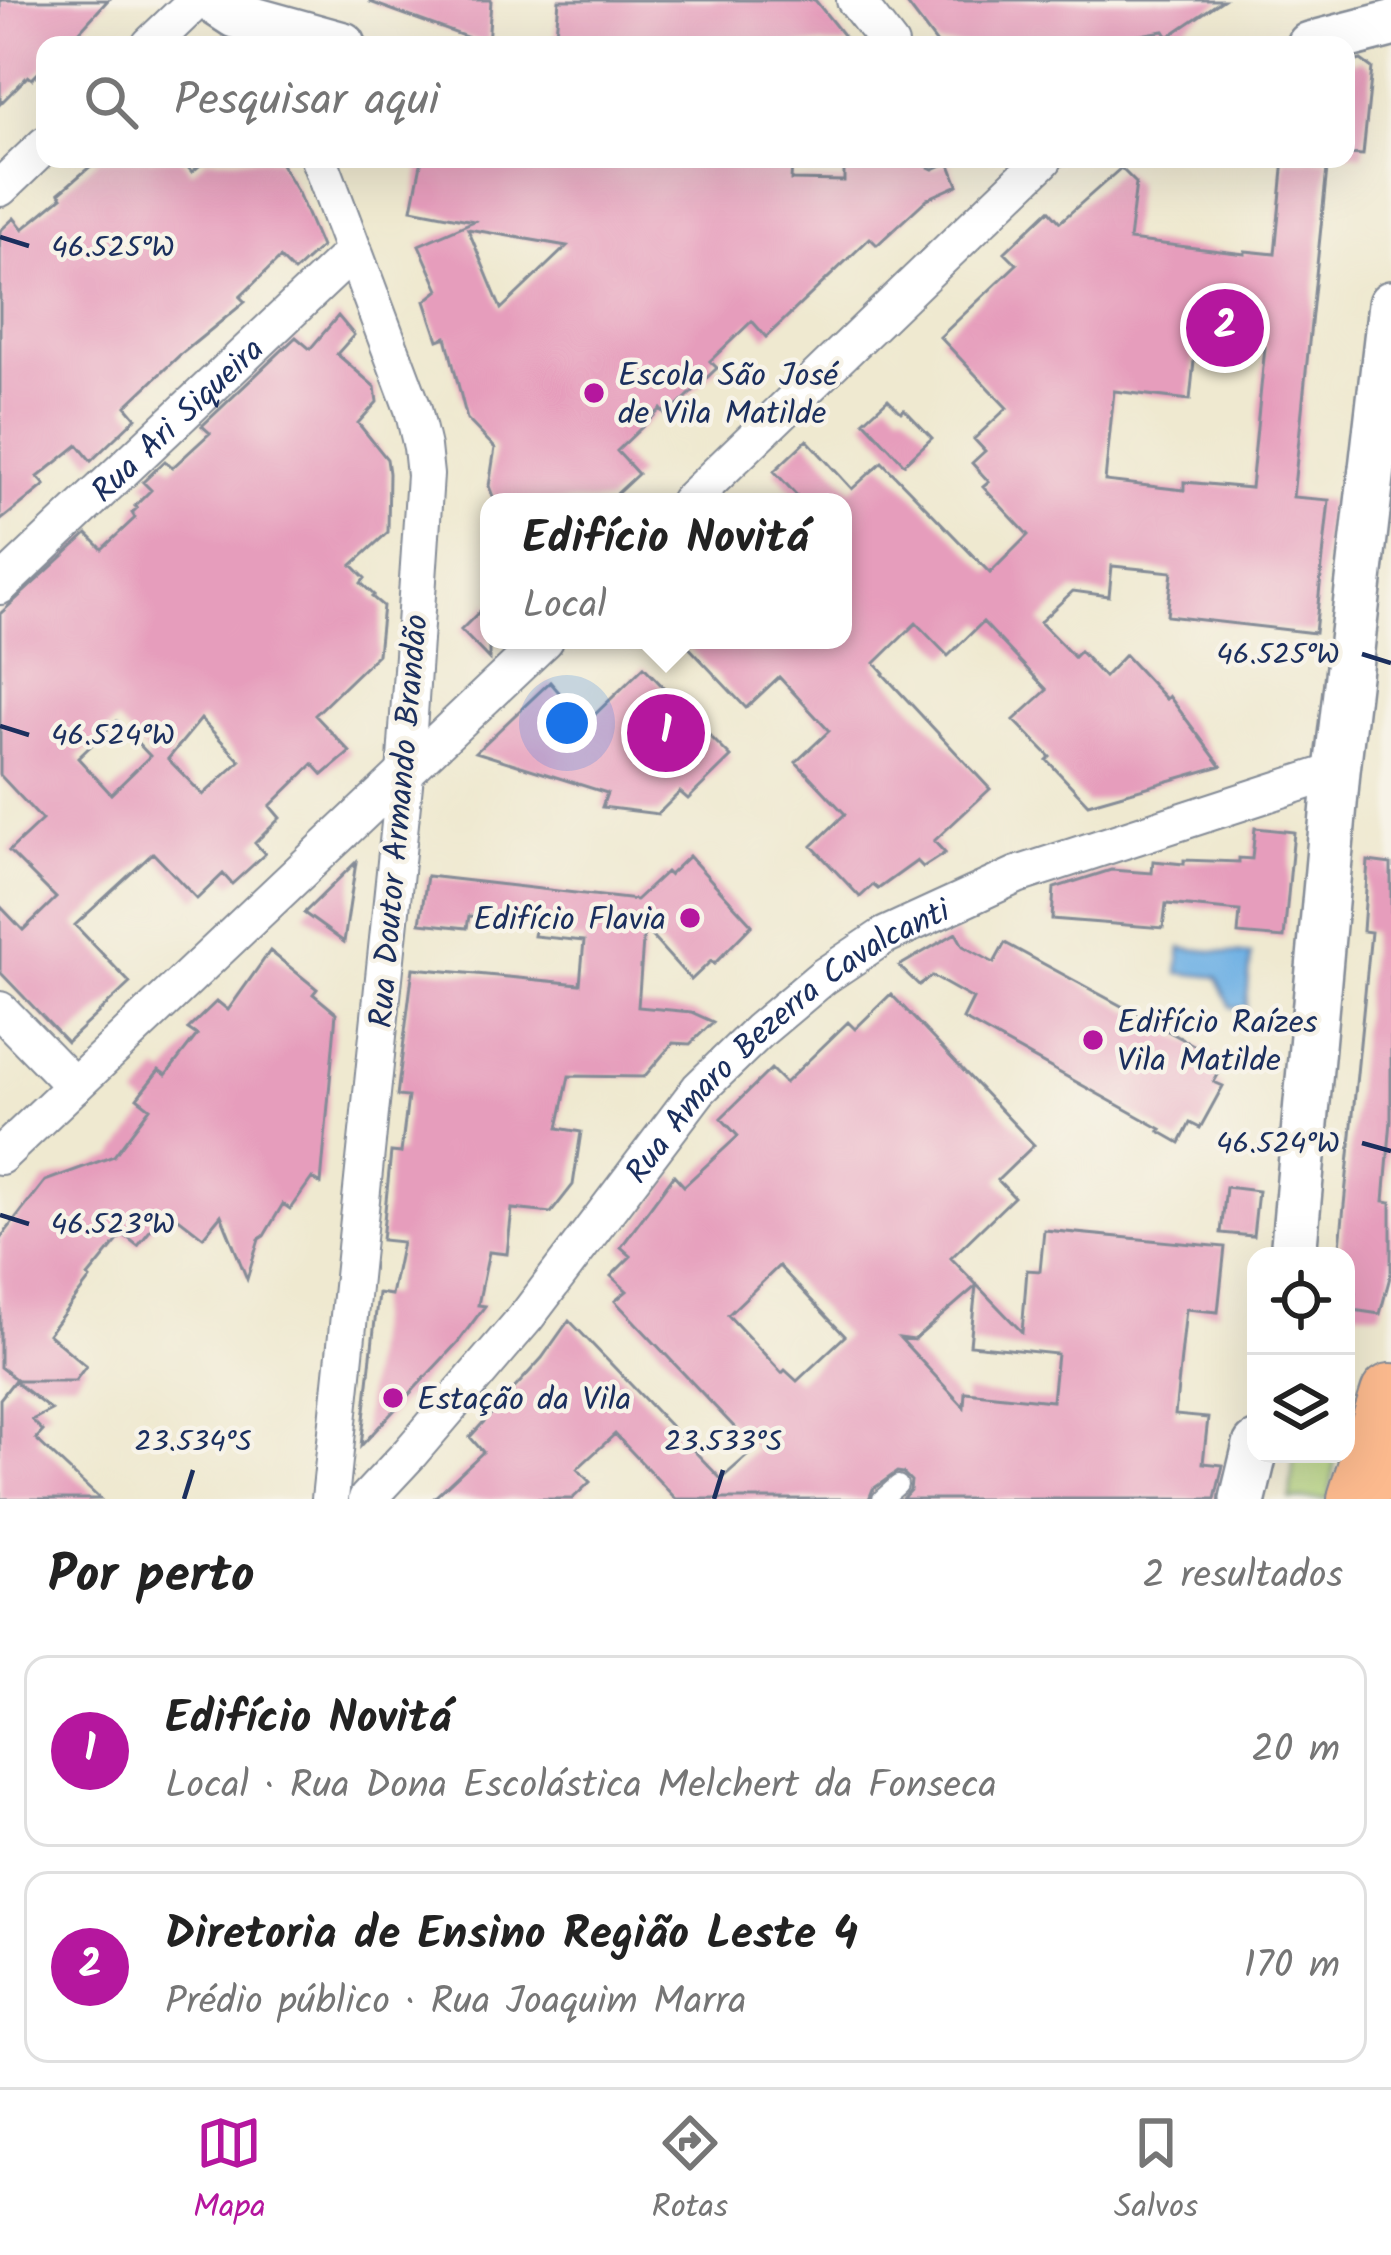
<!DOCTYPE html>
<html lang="pt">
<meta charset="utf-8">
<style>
:root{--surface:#fff;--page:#f2f2f2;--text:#222;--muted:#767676;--line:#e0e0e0;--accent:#b5179e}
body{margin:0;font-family:Kalam,sans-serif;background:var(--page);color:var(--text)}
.controls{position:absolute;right:36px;bottom:36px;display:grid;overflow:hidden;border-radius:24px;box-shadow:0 12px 48px #0002}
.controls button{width:108px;height:108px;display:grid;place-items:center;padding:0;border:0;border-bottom:3px solid var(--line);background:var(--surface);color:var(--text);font:60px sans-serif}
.you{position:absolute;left:567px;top:723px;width:42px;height:42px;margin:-30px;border:9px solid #fff;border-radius:50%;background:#1a73e8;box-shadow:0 0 0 18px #1a73e833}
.badge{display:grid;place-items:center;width:78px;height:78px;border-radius:50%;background:var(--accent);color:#fff;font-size:39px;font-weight:700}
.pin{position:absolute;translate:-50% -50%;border:6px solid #fff;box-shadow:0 3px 12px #0006}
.popup{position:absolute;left:480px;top:493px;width:372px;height:156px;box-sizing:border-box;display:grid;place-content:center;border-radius:24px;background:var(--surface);filter:drop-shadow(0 3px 9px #0005);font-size:39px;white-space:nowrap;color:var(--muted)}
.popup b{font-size:45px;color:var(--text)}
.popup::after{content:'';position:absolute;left:50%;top:100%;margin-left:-24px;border:24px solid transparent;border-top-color:var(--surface)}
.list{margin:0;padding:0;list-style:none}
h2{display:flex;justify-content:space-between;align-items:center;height:156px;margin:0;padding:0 48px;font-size:51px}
h2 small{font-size:39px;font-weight:400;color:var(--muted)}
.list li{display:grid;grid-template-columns:78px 1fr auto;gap:36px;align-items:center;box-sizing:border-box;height:192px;margin:0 24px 24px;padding:0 24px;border:3px solid var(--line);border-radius:24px}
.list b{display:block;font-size:45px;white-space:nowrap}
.list p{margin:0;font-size:39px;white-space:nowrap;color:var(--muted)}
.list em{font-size:39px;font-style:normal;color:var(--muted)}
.icon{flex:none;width:66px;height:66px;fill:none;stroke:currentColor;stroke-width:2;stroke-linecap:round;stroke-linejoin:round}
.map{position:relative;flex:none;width:1391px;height:1499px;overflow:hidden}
.search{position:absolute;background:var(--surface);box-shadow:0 12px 48px #0002;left:36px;right:36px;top:36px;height:132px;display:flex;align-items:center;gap:30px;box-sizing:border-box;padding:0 42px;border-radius:24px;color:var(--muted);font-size:45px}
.sheet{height:588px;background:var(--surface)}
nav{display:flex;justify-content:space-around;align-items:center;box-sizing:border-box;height:168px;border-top:3px solid var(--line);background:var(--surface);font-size:33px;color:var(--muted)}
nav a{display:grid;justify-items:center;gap:6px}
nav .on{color:var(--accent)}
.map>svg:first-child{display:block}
</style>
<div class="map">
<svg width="1391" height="1499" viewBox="0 0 1391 1499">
<rect width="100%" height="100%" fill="#f7f3e8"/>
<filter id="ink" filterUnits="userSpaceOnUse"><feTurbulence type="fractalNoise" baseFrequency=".00833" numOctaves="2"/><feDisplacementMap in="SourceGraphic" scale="24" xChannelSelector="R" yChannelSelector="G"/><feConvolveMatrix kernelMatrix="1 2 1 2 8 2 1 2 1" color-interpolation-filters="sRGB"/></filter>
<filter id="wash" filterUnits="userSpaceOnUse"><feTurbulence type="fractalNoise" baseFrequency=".004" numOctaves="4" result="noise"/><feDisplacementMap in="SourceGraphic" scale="48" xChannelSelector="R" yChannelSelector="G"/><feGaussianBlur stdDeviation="2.7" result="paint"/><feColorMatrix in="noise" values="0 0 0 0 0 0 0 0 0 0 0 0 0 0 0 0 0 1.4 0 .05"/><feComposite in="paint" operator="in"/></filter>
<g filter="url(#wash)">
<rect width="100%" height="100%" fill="#efe9d0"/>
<path fill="#b1d279" stroke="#66806c" stroke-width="3" d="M1294,1454H1336L1329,1499H1290Z"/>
<path fill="#6fb1e4" stroke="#4570a1" stroke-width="3" d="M1181,948L1251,955L1246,1008L1231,1007L1217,977L1178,973Z"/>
<g id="blocks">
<path fill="#e69dbc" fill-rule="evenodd" d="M0,0H108L67,45H45V66L32,79L28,76L0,104Z
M370,0H491L488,45L370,2Z
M559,0H815L851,45H555Z
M904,0H1223L1168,37L1164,31L1123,38L1102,45H938Z
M1361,60L1372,68L1363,155L1346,154V64Z
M99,159H181L192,172L207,159H278L298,193L321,247L294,272L280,258L240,297L245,302L180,355L126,406L136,418L115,438L91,461L78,445L38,477L45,485L0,521V231L14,218L23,229L62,197L59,193Z
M422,159H723L792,162L791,180L844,181V168L917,162L933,169L949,162L958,185L927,199L877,245L870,238L766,337L752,321L710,361L717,368L667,416L661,409L617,451L638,474L608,502H495L489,486L495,448L467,419L446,337L438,340L425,301L439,290L419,245L474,221L412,209ZM468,229L567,246L501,309Z
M1284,159H1328L1293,497L1329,500L1315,633L1167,616L1172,572L1112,566L1109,596L1073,591L1040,622L1074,657L1080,651L1104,677L1125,655L1166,699L1169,696L1221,766L1088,804L1047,760L1050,757L1014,720L1047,690L983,622L948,656L916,623L875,663L884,673L883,674L990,789L934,841L945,853L923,867L917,861L878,889L873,885L860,897L812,846L845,814L796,762L829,731L779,677L746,708L682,640H843V502H803L774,471L807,440L852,489L882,462L990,573L1028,535L983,487L989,482L972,463L985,451L974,439L1007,408L940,337L1017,264L1005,252L1049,210L1060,222L1121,168L1136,183L1129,240L1245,254V251L1275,254ZM1196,341L1265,347L1251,488L1184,482V490L1105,481L1114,391L1190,400Z
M338,316L354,335L337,354L375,387L377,402L358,423L387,459L389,473L388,532L352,565L365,578L361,583L374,595L372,597L383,606L378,654L315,715L350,752L323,775L313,764L270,806L280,818L255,843L265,854L232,884L223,874L197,899L153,853L75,925L130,983L67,1042L0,972V906L23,930L56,898L9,851L42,820L0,775V614L87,534L102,549L135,518L132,513L137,508L135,506L151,490L143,482L165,461L172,468L210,433L202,426L296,337L310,349ZM201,719L240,761L203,795L168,759ZM117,721L150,756L111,794L78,758Z
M888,399L901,412L904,409L932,438L904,464L864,421Z
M489,602V659L461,630Z
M644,667L666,690L660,695L704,740L709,735L731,757L688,799L680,792L658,814L602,807L607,793L476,752L550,682L586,723Z
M1255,828L1294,832L1284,938L1238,934L1240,911L1166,904L1163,928L1052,919L1054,888L1111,870L1152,873L1153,861L1184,864V860L1239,862V858L1252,859Z
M689,856L752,925L714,964L711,961L691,980L644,928L638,1007L691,1012L713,1022L690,1044L673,1043L644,1077L569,1076L558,1128L581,1132L573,1185L551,1213L512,1209L507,1254L489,1252L478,1305L485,1306L458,1342L361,1446L378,1293L391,1295L402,1242L382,1240L391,1152L401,1153L408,1097L397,1096L413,968L580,984L584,941L534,936L536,924L469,916L467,928L420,923L427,876L636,900L666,872L669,875Z
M1368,861L1391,864V1121L1384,1201L1391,1202V1273L1380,1314L1353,1310L1355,1293L1346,1292V1256H1339L1371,932L1363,931Z
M356,862L344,942L304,913Z
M956,933L963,946L994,963L1005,943L1225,1062L1214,1082L1223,1086L1200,1128L1190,1123L1180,1143L1159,1131L1161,1129L963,1019L973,999L932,976L919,985L899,966Z
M270,951L317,989L313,994L336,1013L321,1184L312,1178L290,1209L283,1204L264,1236L259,1239L247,1279L221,1215L203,1237L167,1209L138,1246L123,1234L88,1277L90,1279L48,1334L86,1366L75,1381H18L0,1367V1239L45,1181L114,1156L150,1108L137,1098L159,1070L166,1075L197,1035L188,1029L217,1001L228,1010Z
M891,994L1034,1145L998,1180L1014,1197L951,1258L1022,1332L1027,1270L1040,1271L1044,1230L1225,1247L1218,1312L1186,1309L1175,1415L1208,1418L1203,1463L1223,1465L1215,1499H902L910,1490L911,1481L903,1473L897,1472L873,1489L869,1499H676L615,1434L577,1469L590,1482L572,1499H433L483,1452L470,1437L542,1358L569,1320L721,1479L755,1449L615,1301L627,1291L611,1276L631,1256L621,1247L674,1175L684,1186L738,1136L721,1118L771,1069L785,1083L848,1022L855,1029ZM779,1266L845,1336L797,1381L785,1370L782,1373L728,1315ZM976,1286L970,1345L1057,1354L1052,1401L965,1392L964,1407L900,1338L914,1340Z
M1226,1187L1258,1191L1253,1236L1221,1233Z
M14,1381L51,1410L32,1420L43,1431L36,1439L100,1499H0V1399Z"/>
</g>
</g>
<g filter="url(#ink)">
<use href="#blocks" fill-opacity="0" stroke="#858c97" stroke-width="3"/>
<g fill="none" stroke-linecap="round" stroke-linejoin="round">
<g stroke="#858c97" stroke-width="22">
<path id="service" d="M882,1499L898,1485"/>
</g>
<g stroke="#858c97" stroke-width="40">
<g id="minor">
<path d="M855,0L890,45"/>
<path d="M150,45L197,0"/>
<path d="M319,159L413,409L422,447L425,475L405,775L330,1499"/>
<path d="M0,188L45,145"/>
<path d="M688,502L1044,159"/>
<path id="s1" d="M0,586L354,251"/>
<path d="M0,1010L74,1086"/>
<path d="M0,1156L545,640"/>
<path id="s2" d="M367,1499L410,1453L527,1316L699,1089L760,1030L823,977L884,936L1017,875L1337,771"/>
</g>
</g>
<g stroke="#858c97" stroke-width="50">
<path id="tertiary" d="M212,0L235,15L343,45
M1310,45L1391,24
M1293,1256L1337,771L1391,304
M1243,1499L1256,1445"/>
</g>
<g stroke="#858c97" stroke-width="64">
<path id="trunk" d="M1358,1499L1391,1394"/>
</g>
<use href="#service" stroke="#fff" stroke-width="18"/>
<use href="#minor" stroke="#fff" stroke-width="36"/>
<use href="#tertiary" stroke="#fff" stroke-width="45"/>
<use href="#trunk" stroke="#fcba8e" stroke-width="60"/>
</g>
</g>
<path fill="none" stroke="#1b2f5e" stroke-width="4.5" d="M0,237L29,246M1362,654L1391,663M0,726L29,735M1362,1143L1391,1151M0,1215L29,1224M184,1499L193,1470M714,1499L723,1470"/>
<g fill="#b5179e" stroke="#f7f3e8" stroke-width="4.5">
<circle cx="594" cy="393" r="12"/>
<circle cx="690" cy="918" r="12"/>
<circle cx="1093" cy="1040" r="12"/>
<circle cx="393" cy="1398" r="12"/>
</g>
<g text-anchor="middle" stroke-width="9" stroke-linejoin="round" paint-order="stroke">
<g font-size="33" fill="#1b2f5e" stroke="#f7f3e8" text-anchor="start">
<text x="618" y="386">Escola São José<tspan x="618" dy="38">de Vila Matilde</tspan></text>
<text x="666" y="930" text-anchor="end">Edifício Flavia</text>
<text x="1117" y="1033">Edifício Raízes<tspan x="1117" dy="38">Vila Matilde</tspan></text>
<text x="417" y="1410">Estação da Vila</text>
</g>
<g font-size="33" fill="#1b2f5e" stroke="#f7f3e8">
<text dy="12" stroke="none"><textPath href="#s1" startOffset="243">Rua Ari Siqueira</textPath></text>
<text transform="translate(397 821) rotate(-85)" y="12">Rua Doutor Armando Brandão</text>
<text dy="12" stroke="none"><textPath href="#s2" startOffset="627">Rua Amaro Bezerra Cavalcanti</textPath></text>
</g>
</g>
<g font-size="30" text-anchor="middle" fill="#1b2f5e" stroke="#f7f3e8" stroke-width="9" stroke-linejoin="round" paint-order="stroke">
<text x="113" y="257">46.525°W</text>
<text x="1278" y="664">46.525°W</text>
<text x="113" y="745">46.524°W</text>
<text x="1278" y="1153">46.524°W</text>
<text x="113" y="1234">46.523°W</text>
<text x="193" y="1451">23.534°S</text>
<text x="723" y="1451">23.533°S</text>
</g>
</svg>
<div class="controls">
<button><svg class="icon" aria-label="locate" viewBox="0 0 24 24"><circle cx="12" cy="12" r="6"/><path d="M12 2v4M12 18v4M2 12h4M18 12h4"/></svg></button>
<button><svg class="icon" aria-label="layers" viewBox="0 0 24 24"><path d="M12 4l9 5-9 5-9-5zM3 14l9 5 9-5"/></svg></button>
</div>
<div class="you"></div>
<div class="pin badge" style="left:666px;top:733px">1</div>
<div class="popup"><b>Edifício Novitá</b>Local</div>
<div class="pin badge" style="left:1225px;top:328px">2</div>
<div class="search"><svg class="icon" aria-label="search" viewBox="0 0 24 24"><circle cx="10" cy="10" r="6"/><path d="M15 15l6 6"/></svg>Pesquisar aqui</div>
</div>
<section class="sheet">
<h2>Por perto<small>2 resultados</small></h2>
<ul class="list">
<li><span class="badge">1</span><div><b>Edifício Novitá</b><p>Local · Rua Dona Escolástica Melchert da Fonseca</p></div><em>20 m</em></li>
<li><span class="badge">2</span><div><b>Diretoria de Ensino Região Leste 4</b><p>Prédio público · Rua Joaquim Marra</p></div><em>170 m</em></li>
</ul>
</section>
<nav>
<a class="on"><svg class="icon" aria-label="map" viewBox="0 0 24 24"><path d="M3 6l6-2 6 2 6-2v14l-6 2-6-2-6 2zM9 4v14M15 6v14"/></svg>Mapa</a>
<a><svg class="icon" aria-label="directions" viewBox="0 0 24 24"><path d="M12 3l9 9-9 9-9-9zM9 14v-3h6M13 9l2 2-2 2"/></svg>Rotas</a>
<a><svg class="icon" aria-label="saved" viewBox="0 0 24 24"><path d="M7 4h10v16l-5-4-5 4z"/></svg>Salvos</a>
</nav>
